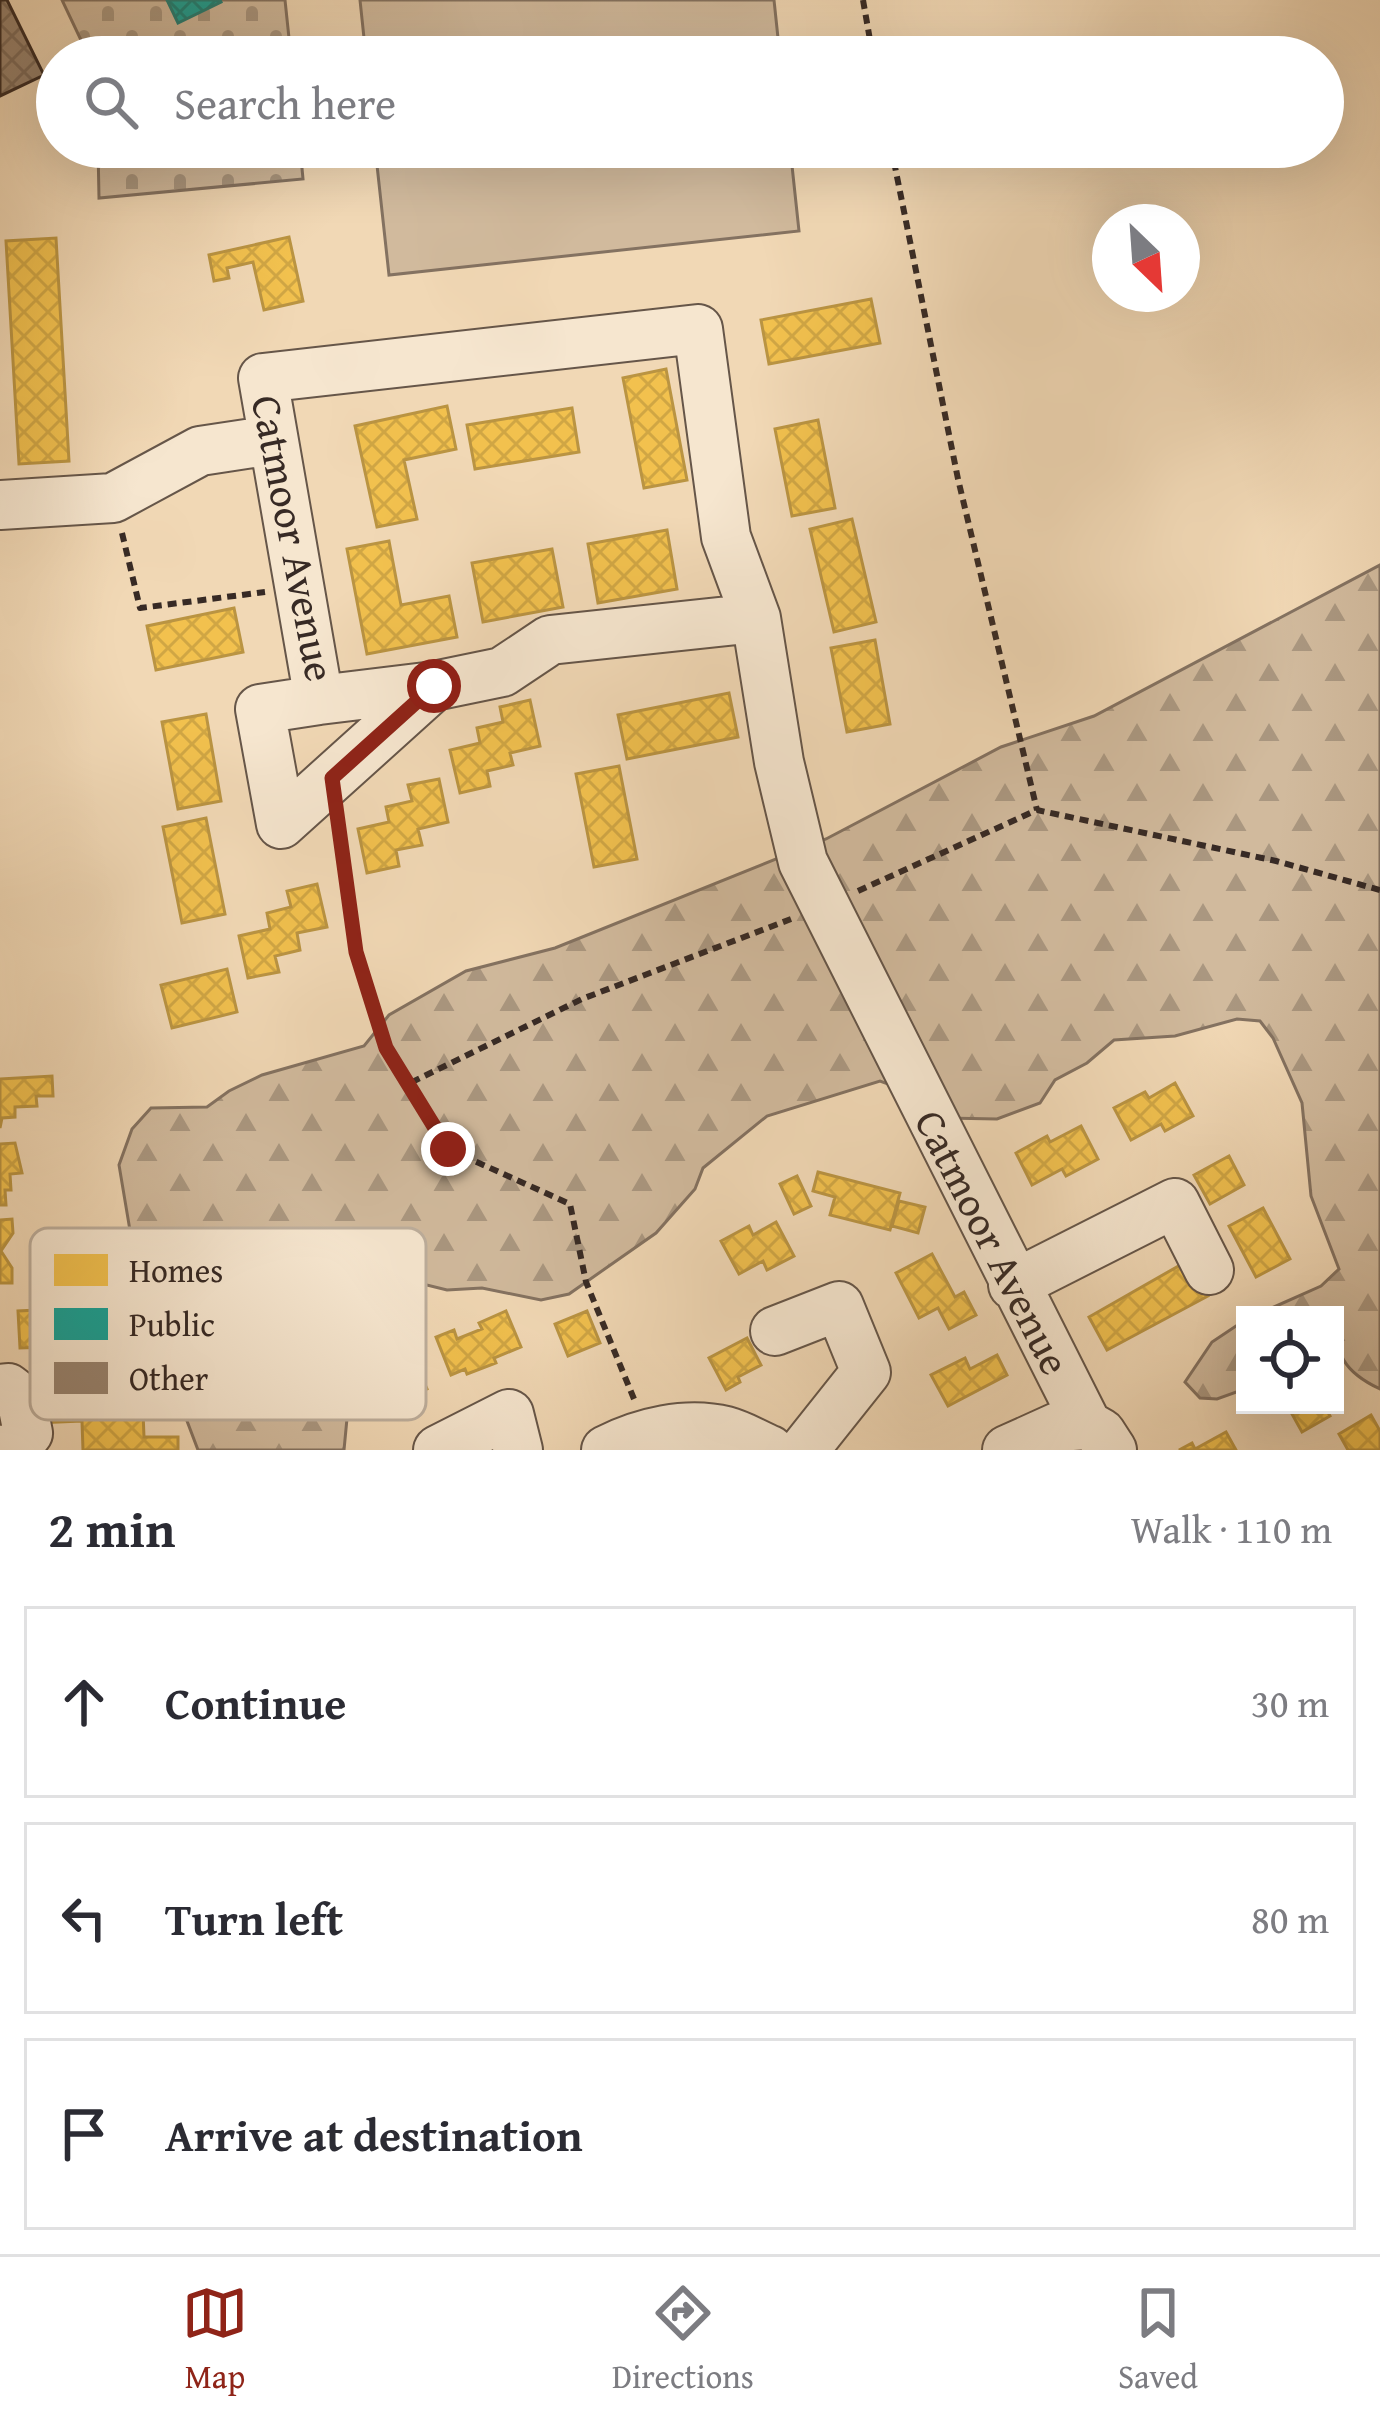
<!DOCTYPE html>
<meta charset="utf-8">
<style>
:root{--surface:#fff;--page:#f7f7f7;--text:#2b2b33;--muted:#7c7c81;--line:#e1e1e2;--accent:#8f2418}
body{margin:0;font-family:"Gentium Book Plus",serif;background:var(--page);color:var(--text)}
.controls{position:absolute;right:36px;bottom:36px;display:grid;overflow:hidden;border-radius:0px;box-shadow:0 12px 48px #0002}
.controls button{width:108px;height:108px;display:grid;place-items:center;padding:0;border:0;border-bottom:3px solid var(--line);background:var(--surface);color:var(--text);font:60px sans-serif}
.compass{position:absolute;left:1092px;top:204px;width:108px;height:108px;border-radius:50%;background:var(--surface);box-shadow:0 12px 48px #0002;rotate:155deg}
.stop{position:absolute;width:36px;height:36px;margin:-27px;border:9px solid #8f2418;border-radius:50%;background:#fff}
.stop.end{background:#8f2418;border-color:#fff;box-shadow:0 3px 12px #0008}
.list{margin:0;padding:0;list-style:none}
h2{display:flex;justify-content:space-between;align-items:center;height:156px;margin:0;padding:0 48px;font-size:51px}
h2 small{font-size:39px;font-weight:400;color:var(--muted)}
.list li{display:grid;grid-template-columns:78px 1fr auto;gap:36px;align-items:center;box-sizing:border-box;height:192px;margin:0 24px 24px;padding:0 24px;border:3px solid var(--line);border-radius:0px}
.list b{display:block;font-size:45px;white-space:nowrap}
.list em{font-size:39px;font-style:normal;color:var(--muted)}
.icon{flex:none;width:66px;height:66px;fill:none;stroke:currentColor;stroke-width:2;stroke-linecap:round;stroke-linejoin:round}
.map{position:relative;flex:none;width:1380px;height:1450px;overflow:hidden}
.search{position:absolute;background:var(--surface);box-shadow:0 12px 48px #0002;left:36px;right:36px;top:36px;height:132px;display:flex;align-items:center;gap:30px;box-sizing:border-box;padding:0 42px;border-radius:66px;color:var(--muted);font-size:45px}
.sheet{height:804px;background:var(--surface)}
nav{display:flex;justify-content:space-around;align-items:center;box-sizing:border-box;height:168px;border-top:3px solid var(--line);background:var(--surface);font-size:33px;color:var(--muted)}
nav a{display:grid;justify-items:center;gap:6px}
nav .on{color:var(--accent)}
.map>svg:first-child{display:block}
</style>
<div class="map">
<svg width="1380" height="1450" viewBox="0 0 1380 1450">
<defs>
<pattern id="forest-firs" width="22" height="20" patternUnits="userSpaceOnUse" patternTransform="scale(3)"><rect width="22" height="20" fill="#d1ba9d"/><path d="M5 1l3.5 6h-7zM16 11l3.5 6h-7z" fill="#aa9780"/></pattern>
<pattern id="cemetery-stones" width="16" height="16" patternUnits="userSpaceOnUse" patternTransform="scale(3)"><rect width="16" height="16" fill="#d1ba9d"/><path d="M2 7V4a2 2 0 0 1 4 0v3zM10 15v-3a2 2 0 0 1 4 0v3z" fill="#aa9780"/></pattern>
<pattern id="homes-cross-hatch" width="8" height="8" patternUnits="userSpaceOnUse" patternTransform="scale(3)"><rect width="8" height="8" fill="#f2c14e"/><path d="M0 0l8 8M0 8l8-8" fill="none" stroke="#d0a644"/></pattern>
<pattern id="public-cross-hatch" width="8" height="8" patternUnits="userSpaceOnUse" patternTransform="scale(3)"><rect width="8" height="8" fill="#17a398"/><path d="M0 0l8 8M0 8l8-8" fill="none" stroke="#16857c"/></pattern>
<pattern id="building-cross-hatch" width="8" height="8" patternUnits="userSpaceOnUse" patternTransform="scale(3)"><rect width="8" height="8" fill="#988470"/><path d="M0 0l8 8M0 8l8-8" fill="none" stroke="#7d6c5c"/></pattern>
</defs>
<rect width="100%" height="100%" fill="#f1d8b5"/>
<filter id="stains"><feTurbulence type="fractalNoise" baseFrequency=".00167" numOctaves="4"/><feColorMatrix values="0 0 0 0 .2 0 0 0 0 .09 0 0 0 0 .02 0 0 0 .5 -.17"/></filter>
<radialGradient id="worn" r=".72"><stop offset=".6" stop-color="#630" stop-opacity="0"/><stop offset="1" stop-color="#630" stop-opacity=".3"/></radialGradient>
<path fill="#d1ba9d" stroke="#847261" stroke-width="3" d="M360,0H774L780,57H366Z
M375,147H790L799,231L389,275Z"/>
<path fill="url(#forest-firs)" stroke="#847261" stroke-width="3" d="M1380,565V1389C1344,1372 1335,1355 1335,1315H1256L1321,1286L1339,1269L1311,1196L1302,1103L1273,1038L1260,1021L1237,1019L1175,1036L1114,1040L1087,1063L1055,1080L1040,1103L997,1119L945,1118L902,1089L880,1081L767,1116L703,1168L695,1189L656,1233L569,1294L541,1300L482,1288L447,1290L427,1285L390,1295L348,1300L328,1332L326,1365L348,1408L344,1450H198L142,1302L119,1165L132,1129L151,1108L207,1107L229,1091L262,1075L364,1046L389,1015L466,971L555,948L826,839L1001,747L1094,716Z
M1245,1320V1389L1217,1399L1200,1398L1185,1382L1212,1342Z"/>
<path fill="url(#cemetery-stones)" stroke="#847261" stroke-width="3" d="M62,0H285L291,57H89Z
M98,147H300L303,179L99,198Z"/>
<path fill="url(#homes-cross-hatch)" stroke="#ba9442" stroke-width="3" d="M289,237L303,301L264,310L253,262L227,268L229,278L214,281L209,255Z
M56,238L69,461L19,464L6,241Z
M871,299L880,343L769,364L761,320Z
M666,369L687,480L644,488L623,378Z
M447,406L456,449L404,460L417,519L377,527L355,426Z
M572,408L579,452L475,469L467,425Z
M818,420L835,508L792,516L775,429Z
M852,519L876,622L834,632L810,529Z
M667,530L677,589L598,603L588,544Z
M389,541L401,605L449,596L457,637L367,654L347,549Z
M552,549L563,607L483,622L472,563Z
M234,608L243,652L156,670L147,626Z
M875,640L890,724L847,732L831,648Z
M729,693L738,737L627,759L618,715Z
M530,700L540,746L510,753L513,765L487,771L490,786L460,793L450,750L480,743L477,728L503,722L500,707Z
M206,714L221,801L178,809L162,722Z
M619,766L637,859L594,867L576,774Z
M439,779L448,822L418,829L422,845L396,850L399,866L367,873L358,829L389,822L386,807L412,801L408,785Z
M206,818L225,914L182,923L163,827Z
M317,884L327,927L297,933L300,950L275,956L279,972L248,978L239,936L270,929L267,913L291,907L287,891Z
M227,969L237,1012L172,1028L161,985Z
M52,1076L53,1096H36L37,1106L15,1107V1117L2,1118L0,1128V1079Z
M1175,1083L1193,1116L1165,1131L1161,1124L1131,1140L1114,1108L1145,1092L1149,1098Z
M1081,1126L1098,1159L1066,1176L1062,1169L1032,1185L1016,1153L1047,1136L1050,1142Z
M15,1143L22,1173L10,1174L11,1190H5L6,1205H0V1144Z
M1229,1156L1244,1185L1210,1204L1194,1175Z
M818,1172L900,1193L890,1230L830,1215L835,1197L813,1191Z
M797,1176L811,1206L794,1214L780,1184Z
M899,1201L925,1207L918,1233L892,1226Z
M1263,1208L1290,1259L1256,1277L1229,1226Z
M12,1219L13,1233L1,1251L12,1268V1283H0V1220Z
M776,1222L794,1256L767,1270L763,1261L739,1274L721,1241L749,1226L753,1235Z
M932,1254L955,1297L964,1292L976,1315L949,1329L938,1308L919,1318L896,1273Z
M1189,1260L1208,1296L1107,1350L1089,1317Z
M79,1308L81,1346L20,1348L18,1311Z
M506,1311L521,1347L494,1358L496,1363L467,1374L465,1369L451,1375L436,1337L454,1330L457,1339L482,1329L479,1323Z
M587,1311L600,1343L568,1356L555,1324Z
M747,1338L761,1365L738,1377L740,1382L726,1390L709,1358Z
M412,1354L427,1389L401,1399L403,1405L370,1419L356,1384Z
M997,1355L1007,1375L948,1406L931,1375L965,1358L970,1369Z
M141,1362L144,1437H178V1450H83L82,1421L37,1423L35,1392L81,1391L80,1365Z
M1287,1405H1324L1330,1416L1302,1432Z
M1371,1415L1380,1431V1450H1348L1339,1434Z
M1226,1432L1236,1450H1179L1192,1443L1195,1449Z"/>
<path fill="url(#public-cross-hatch)" stroke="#217f76" stroke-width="3" d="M167,0H220L221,2L178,23Z"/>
<path fill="url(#building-cross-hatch)" stroke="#372a25" stroke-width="3" d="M0,0H7L44,75L0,96Z"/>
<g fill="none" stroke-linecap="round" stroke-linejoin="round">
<g stroke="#665649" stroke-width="52">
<path id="minor" d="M0,505L113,498L200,451L272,440
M756,618L550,640L502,672L434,686L319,700L263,378L698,329L726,537L756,618L779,762L803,862L1087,1425L1101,1433L1112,1450
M319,700L260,709L281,824L434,686
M1013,1285L1175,1203L1209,1270
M775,1331L839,1306L866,1372L804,1450
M0,1389L8,1388L21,1398L28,1433L16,1448L0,1450
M438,1450L509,1414L518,1450
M606,1450C641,1432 687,1421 726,1431C741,1435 756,1444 770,1450
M1007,1450L1058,1427L1087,1425"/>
</g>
<path stroke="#372a25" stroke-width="6" stroke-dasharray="9 6" stroke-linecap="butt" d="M863,0L873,57
M891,147L958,479L1037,810
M122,533L140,608L265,592
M339,824C352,914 359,1005 408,1084
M858,891L1037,810L1276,861L1380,890
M634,1399L586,1282L570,1204L448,1149L408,1084L582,999L791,919"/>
<use href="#minor" stroke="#f6e6cf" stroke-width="48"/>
</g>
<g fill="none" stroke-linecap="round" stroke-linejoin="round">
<path stroke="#8f2418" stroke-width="15" d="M434,686L332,778L356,952L386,1048L448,1149"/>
</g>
<g text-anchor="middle" stroke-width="12" stroke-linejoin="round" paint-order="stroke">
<g font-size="42" fill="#372a25" stroke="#f6e6cf">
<text transform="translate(294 538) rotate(79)" y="15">Catmoor Avenue</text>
<text transform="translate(993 1242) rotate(63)" y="15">Catmoor Avenue</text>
</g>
</g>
<rect x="30" y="1228" width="396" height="192" rx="18" fill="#f6e6cf" stroke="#bdae9c" stroke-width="3"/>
<rect x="54" y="1254" width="54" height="32" fill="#f2c14e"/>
<rect x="54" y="1308" width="54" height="32" fill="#17a398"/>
<rect x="54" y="1362" width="54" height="32" fill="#988470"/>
<g font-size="33" fill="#372a25">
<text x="129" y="1282">Homes</text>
<text x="129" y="1336">Public</text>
<text x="129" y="1390">Other</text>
</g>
<rect width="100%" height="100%" filter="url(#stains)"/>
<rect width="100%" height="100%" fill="url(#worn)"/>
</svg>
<div class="controls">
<button><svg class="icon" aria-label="locate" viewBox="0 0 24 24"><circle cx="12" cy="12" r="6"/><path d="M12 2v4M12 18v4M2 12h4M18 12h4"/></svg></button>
</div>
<svg class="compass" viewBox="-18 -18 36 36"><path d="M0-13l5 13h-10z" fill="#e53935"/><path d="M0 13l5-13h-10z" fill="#7c7c81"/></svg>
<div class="stop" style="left:434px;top:686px"></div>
<div class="stop end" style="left:448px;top:1149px"></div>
<div class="search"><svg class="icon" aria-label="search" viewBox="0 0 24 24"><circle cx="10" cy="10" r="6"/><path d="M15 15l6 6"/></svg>Search here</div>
</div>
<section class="sheet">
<h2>2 min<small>Walk · 110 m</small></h2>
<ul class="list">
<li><svg class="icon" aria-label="ahead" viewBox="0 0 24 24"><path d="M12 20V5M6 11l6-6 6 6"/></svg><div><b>Continue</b></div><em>30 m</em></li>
<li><svg class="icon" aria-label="left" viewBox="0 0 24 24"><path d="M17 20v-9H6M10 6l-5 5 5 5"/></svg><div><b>Turn left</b></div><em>80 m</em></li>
<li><svg class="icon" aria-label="arrive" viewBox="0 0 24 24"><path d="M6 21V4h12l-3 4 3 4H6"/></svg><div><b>Arrive at destination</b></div></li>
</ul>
</section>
<nav>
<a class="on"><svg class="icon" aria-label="map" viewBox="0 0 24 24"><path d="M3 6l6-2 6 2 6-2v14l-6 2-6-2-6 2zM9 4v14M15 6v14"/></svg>Map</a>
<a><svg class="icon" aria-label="directions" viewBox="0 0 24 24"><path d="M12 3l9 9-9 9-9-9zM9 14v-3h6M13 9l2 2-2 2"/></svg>Directions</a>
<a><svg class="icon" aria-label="saved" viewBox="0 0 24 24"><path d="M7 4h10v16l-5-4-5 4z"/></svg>Saved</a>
</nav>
